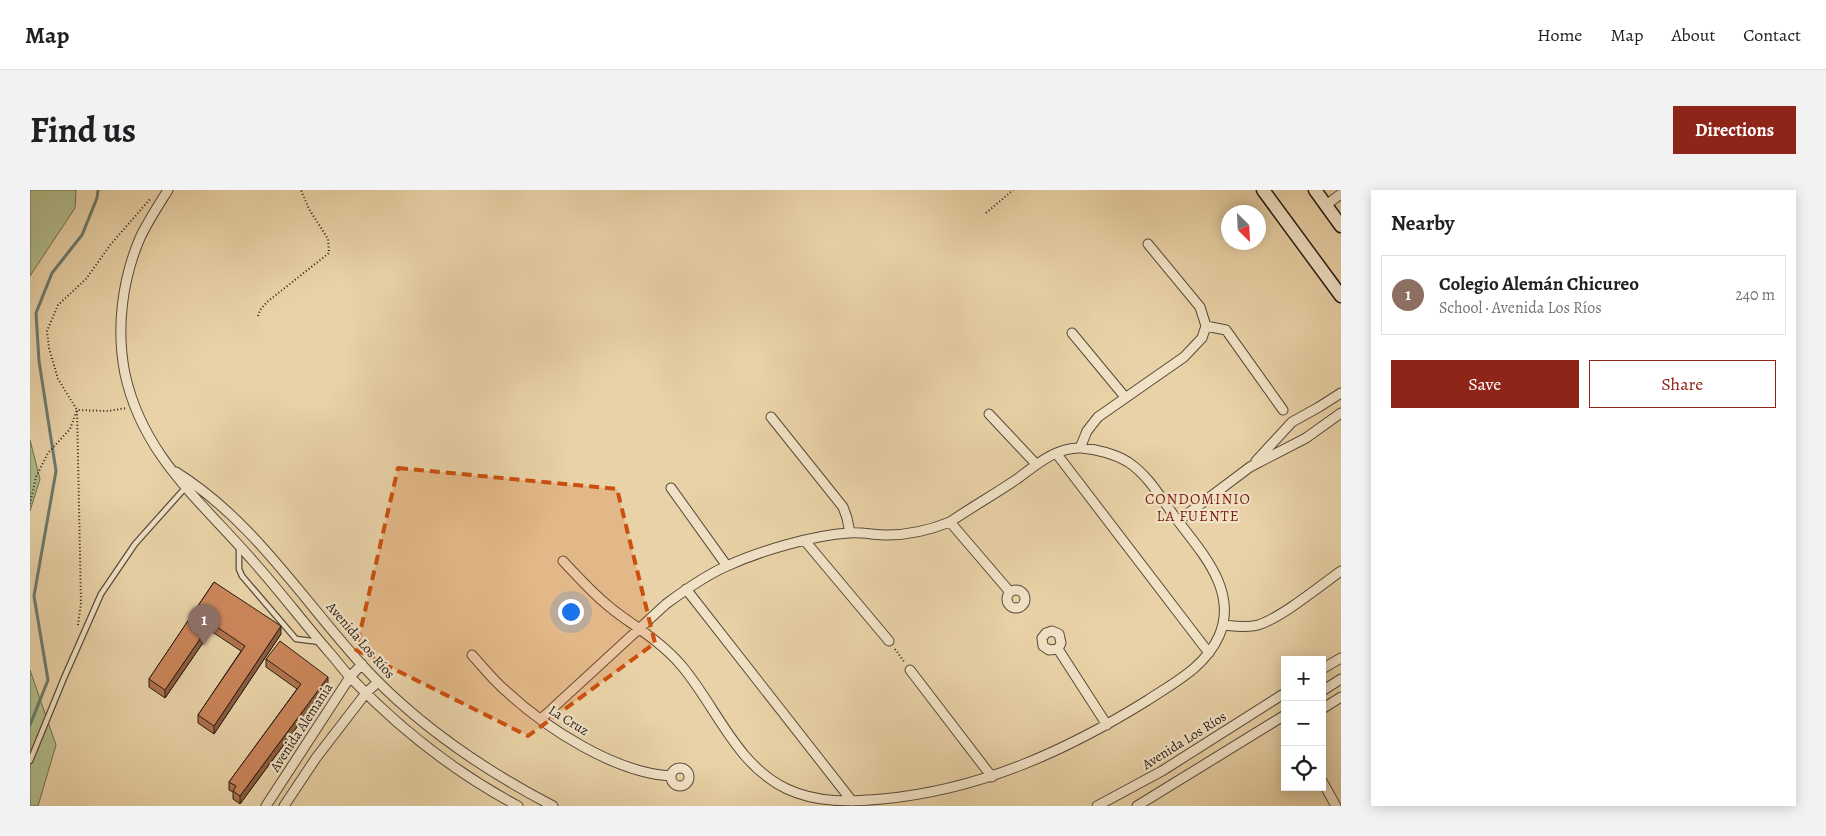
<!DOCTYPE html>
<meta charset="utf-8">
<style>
:root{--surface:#fff;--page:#f2f2f2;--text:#202124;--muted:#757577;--line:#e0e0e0;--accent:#8f2418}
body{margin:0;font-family:Alegreya,serif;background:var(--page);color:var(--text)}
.controls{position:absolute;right:15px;bottom:15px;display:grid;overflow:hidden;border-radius:0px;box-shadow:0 2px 12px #0003}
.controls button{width:45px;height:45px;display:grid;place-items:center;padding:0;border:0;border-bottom:1px solid var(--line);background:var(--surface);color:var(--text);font:25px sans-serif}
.compass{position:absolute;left:1191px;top:15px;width:45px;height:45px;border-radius:50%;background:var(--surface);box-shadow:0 2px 12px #0003;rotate:156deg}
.you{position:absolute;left:540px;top:421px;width:18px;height:18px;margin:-12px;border:4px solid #fff;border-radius:50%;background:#1a73e8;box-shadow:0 0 0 8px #1a73e833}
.badge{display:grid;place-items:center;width:32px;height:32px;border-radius:50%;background:var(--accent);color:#fff;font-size:16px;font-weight:700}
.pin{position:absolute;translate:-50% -41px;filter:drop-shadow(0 1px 2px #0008)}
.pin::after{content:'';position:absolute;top:26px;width:18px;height:15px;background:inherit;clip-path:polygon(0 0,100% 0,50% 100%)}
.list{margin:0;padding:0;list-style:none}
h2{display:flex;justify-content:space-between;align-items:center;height:65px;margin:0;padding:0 20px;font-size:21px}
h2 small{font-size:16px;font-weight:400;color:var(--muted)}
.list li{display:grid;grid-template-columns:32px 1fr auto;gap:15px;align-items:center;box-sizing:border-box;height:80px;margin:0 10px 10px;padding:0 10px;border:1px solid var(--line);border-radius:0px}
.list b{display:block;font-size:19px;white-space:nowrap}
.list p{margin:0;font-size:16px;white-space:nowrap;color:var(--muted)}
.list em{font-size:16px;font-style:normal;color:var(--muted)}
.actions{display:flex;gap:10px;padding:15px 20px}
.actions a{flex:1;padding:11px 0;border:1px solid var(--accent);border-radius:0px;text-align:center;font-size:18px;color:var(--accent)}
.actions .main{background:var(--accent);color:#fff}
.icon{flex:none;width:28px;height:28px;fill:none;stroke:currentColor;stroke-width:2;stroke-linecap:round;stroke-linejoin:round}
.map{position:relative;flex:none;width:1311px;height:616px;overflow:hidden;border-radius:0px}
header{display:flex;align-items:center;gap:30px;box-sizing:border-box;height:70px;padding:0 25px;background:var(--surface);border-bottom:1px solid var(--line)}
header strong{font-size:24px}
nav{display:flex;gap:28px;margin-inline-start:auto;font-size:18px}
.intro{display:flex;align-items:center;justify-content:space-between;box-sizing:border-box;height:120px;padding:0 30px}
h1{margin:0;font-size:35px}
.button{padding:12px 22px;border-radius:0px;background:var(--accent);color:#fff;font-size:18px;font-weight:700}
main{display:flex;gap:30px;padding:0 30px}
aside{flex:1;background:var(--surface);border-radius:0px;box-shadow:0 2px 12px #0003}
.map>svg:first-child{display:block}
</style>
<header>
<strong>Map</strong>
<nav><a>Home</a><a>Map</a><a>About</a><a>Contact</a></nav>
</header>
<div class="intro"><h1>Find us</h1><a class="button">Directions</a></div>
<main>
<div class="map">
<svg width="1311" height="616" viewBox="0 0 1311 616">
<rect width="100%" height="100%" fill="#e9d2a7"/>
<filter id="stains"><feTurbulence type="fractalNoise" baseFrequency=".004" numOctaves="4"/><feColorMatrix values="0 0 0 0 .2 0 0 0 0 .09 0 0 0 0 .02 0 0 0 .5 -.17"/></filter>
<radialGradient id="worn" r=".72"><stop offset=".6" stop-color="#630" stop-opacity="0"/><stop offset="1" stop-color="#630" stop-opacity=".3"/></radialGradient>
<path fill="#b1bd8b" stroke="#6c6c50" d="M0,0H46L45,18L0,86Z
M0,250L10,289L0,321Z
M0,480L26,555L8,616H0Z"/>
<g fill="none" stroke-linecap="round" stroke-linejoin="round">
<path stroke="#6a7a6e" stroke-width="3" d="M0,535L18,490L4,406L26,281L9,171L6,123L22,83L52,45L67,8L68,0"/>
<g stroke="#584a3a" stroke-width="7">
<path id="lane" d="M209,357V379L212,386L266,449L290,452
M0,571L34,488L71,404L105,354L155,298"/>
</g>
<g stroke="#584a3a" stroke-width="11">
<path id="street" d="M138,0C128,16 118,31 110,48C92,90 86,139 95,184C113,266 170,310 223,371C249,400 273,432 299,462C307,471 314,481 322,489C370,539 426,583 488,616
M1296,15L1311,4
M1176,136L1196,140L1253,220
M1042,143L1095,207
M959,224L1006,274
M741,227L813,317L817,328L820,343
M1050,258L1057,241L1068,227L1154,167L1172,148L1176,136L1170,117L1118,54
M1026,263L1179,463
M1226,271L1262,232L1289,217L1311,203
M146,282C223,330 272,409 332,475C386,534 452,579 523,616
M641,298L697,376
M1148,331L1220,277L1276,248L1311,223
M775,351L859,451
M533,371C551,390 569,410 590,425C612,441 634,455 651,475C686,516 706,575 757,599C787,613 820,612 852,609C950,600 1036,561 1118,510C1145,492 1175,477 1189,446C1209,400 1170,361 1145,327C1131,308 1118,285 1098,272C1085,264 1066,259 1051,258C1026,257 1006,275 987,289C965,304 942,317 920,332L980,402
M656,399L822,611
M977 409a9 9 0 1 1 18 0a9 9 0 1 1-18 0Z
M1193,435C1204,436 1216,438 1228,435C1251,428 1290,396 1311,381
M1028,459L1019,460L1013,456L1012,448L1016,443L1022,441L1029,444L1031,453L1028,459L1077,535
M442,465C453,477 463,490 476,501C516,538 585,583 641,586
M1292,479L1311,468
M880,480L962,587
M1292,501L1311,489
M1292,519L1311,507
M511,529L636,414C655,400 676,385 697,376C730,361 783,345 819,343C832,342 845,345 857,345C879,345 900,340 920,332
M641 587a9 9 0 1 1 18 0a9 9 0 1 1-18 0Z
M1292,591L1306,616
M236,616L320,487L332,474
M254,616L286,568L336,503L348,492
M1067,616L1132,581L1255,503
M1107,616L1255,525"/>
</g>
<g stroke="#271c16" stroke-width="15">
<path id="secondary" d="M1233,0L1311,106
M1285,0L1311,36"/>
</g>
<path stroke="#271c16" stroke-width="2" stroke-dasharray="1 2.5" stroke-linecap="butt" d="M956,23L983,0
M228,126L230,120L237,112L299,63L298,49L279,19L271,0
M0,314L6,287L18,263L40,239L47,220L28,189L19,158L17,141L28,115L56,89L81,54L121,8
M48,435L51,413L47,220L78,221L97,218
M865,459L875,473"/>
<use href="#lane" stroke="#f1e2c6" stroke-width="4.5"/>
<use href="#street" stroke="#f1e2c6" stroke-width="9"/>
<use href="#secondary" stroke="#f1e2c6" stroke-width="12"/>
</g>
<path fill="#af724d" stroke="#271c16" d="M184,392L251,444L184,544L168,533V525L211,461L181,441L135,508L119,497V489Z
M236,469L298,495L210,614L203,609V602L199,600V592L267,499L236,477Z"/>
<path fill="#8e5d3f" stroke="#271c16" d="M181,433V441L135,508V500Z
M251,436V444L184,544V536Z
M298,487V495L210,614V606Z"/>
<path fill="#cb855a" stroke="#271c16" d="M184,392L251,436L184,536L168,525L215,456L181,433L135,500L119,489Z
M250,451L298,487L210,606L203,601L206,596L199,592L271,494L236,469Z"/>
<path fill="#cb500e" fill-opacity="0.2" stroke="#cb500e" stroke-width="4" stroke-dasharray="10 6" stroke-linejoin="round" d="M368,278L587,299L625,453L498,546L326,460Z"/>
<g text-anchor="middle" stroke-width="4.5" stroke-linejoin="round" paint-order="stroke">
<g font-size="14" fill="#271c16" stroke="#f1e2c6">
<text transform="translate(331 450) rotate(49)" y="5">Avenida Los Ríos</text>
<text transform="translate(539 530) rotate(32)" y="5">La Cruz</text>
<text transform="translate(271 537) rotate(-57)" y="5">Avenida Alemania</text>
<text transform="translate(1154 550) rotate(-32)" y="5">Avenida Los Ríos</text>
</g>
<g font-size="15" letter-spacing="1" fill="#7a1f14" stroke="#f1e2c6">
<text x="1168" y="314">CONDOMINIO<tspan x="1168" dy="17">LA FUENTE</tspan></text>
</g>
</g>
<rect width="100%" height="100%" filter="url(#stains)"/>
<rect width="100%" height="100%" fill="url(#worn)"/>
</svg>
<div class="controls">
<button>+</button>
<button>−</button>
<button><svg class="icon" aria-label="locate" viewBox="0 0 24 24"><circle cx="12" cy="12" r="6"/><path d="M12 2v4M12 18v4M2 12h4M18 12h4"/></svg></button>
</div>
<svg class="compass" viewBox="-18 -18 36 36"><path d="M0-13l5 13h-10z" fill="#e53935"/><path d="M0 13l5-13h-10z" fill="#757577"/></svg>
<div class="you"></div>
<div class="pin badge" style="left:174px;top:455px;background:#8d6e63">1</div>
</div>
<aside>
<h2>Nearby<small></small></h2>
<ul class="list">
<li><span class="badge" style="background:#8d6e63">1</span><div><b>Colegio Alemán Chicureo</b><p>School · Avenida Los Ríos</p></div><em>240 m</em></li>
</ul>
<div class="actions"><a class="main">Save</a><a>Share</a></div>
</aside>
</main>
